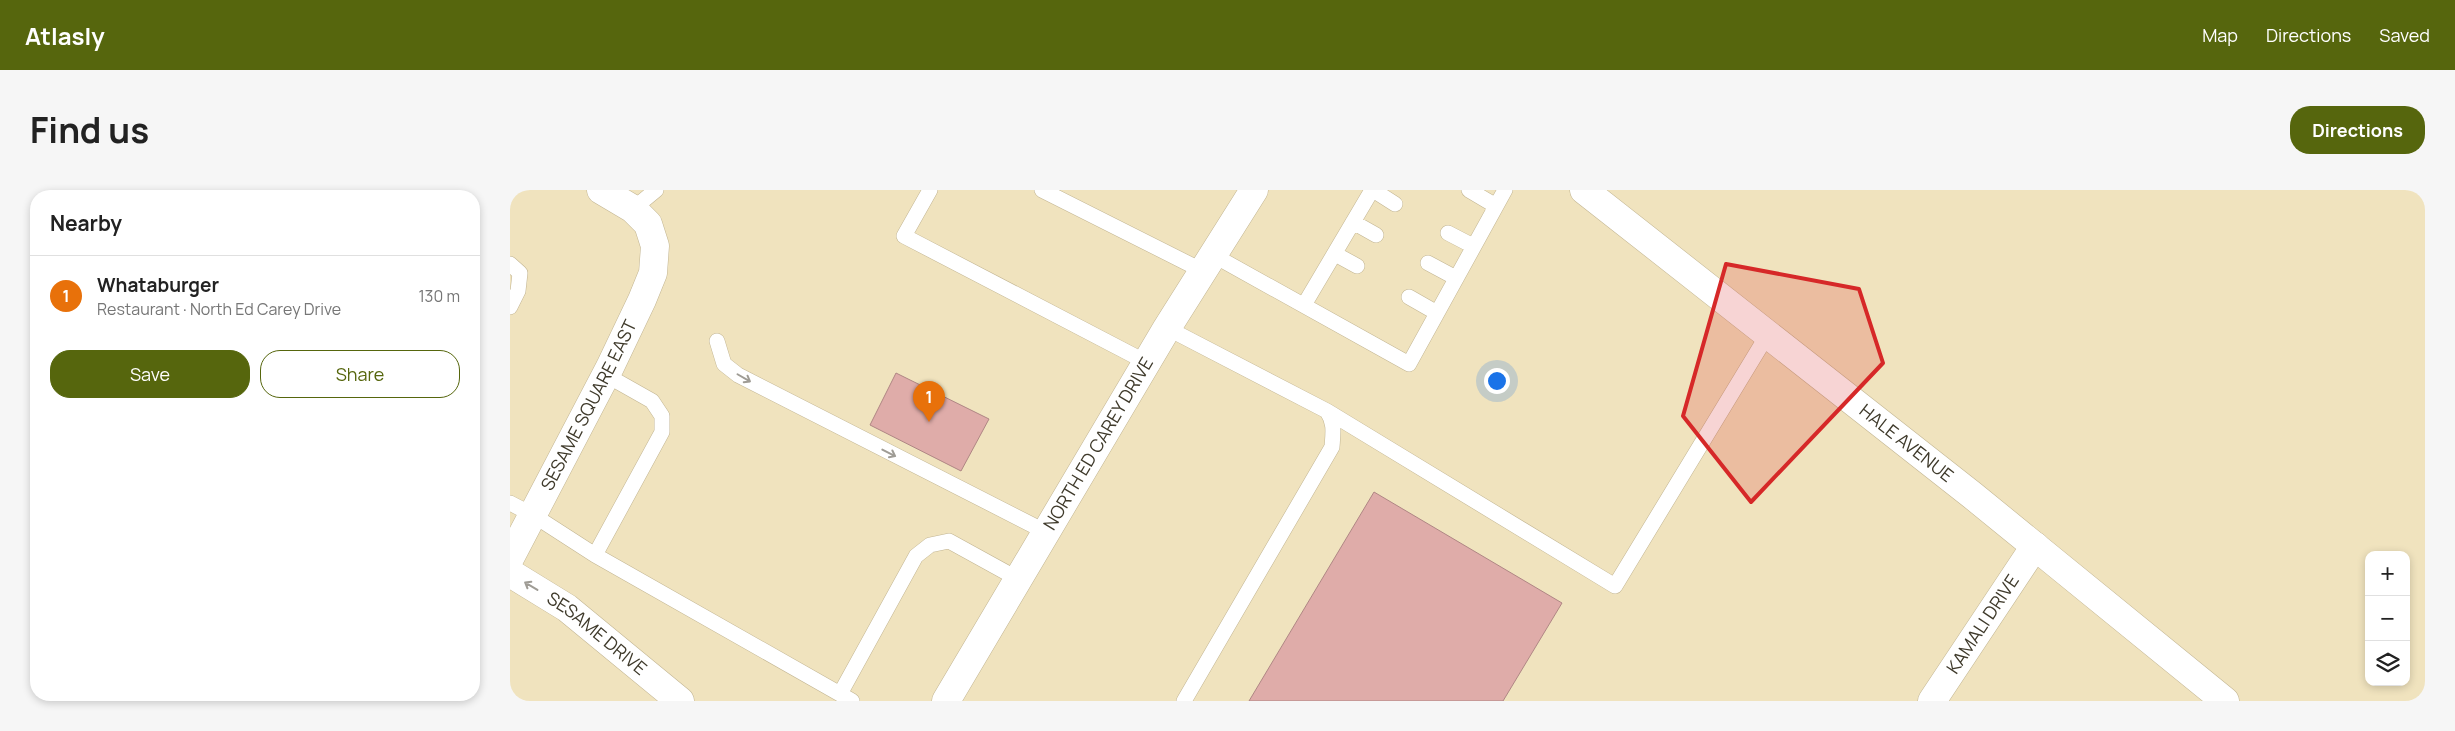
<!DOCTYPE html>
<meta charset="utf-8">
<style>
:root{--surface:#fff;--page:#f6f6f6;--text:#222;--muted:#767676;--line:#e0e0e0;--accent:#56660d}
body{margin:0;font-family:Manrope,sans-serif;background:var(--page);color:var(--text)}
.controls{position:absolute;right:15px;bottom:15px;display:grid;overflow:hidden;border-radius:10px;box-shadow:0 2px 8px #0003}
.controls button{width:45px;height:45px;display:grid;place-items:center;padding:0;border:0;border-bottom:1px solid var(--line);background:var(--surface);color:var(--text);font:25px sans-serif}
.you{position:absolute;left:986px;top:190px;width:18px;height:18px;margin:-12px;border:4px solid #fff;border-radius:50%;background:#1a73e8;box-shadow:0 0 0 8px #1a73e833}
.badge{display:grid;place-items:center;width:32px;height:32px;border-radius:50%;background:var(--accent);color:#fff;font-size:16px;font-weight:700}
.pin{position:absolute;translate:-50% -41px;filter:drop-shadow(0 1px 2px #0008)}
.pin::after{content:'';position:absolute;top:26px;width:18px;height:15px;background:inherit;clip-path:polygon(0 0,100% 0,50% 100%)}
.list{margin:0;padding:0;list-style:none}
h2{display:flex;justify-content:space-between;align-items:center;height:65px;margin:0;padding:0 20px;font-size:21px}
h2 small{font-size:16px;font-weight:400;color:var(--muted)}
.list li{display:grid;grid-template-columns:32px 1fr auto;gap:15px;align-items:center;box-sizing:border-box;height:80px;padding:0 20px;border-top:1px solid var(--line)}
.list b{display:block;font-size:19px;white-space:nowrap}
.list p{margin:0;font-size:16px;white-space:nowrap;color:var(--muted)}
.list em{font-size:16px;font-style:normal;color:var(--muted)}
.actions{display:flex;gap:10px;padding:15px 20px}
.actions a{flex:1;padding:11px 0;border:1px solid var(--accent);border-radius:20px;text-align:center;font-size:18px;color:var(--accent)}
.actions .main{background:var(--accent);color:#fff}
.icon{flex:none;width:28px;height:28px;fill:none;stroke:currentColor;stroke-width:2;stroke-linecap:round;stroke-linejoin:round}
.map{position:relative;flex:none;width:1915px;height:511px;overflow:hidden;border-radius:20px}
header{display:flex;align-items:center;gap:30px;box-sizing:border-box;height:70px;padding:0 25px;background:var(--accent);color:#fff}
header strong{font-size:24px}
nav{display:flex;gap:28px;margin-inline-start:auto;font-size:18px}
.intro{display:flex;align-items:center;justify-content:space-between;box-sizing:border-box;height:120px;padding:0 30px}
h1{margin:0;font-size:35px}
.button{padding:12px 22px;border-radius:20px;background:var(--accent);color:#fff;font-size:18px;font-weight:700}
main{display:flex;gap:30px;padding:0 30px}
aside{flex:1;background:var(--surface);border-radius:20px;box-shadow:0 2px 8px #0003}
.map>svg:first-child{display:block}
</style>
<header>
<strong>Atlasly</strong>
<nav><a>Map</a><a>Directions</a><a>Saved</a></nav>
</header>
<div class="intro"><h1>Find us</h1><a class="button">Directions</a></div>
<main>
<aside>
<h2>Nearby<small></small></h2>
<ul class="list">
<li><span class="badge" style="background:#e8710a">1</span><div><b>Whataburger</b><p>Restaurant · North Ed Carey Drive</p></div><em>130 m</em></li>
</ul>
<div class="actions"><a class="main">Save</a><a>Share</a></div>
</aside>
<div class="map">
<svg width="1915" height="511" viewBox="0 0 1915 511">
<rect width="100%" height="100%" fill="#f0e3be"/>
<path fill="#dfaca9" stroke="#af8684" d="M386,183L479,229L451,281L360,235Z
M864,302L1052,413L993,511H739Z"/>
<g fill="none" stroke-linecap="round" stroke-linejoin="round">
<g stroke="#c2b592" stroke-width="16">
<path id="service" d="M420,0L394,46L636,172
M532,0L693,81
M863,0L885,14
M959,0L986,16
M123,19L146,0
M843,32L866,45
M938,43L963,56
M825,64L847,76
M703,65L899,174L995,0
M918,73L946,88
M0,74L10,83L8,101L0,117
M899,107L927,123
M794,115L862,0
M657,138L817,221C825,233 823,243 822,257L674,511
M207,151L214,174L228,185L536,342
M817,221L1105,396L1258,144
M0,313L23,325L85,365L330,504
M85,365L152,242V226L142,211L96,185
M342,511L330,504L406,366L420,355L439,351L508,389"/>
</g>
<g stroke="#c2b592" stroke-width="29">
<g id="minor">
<path id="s1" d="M0,368L100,177L132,110L143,83L145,56L138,34L123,19L91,0"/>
<path id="s2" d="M0,383L57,418L170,511"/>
<path id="s3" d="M1422,511L1525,356"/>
</g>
</g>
<g stroke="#c2b592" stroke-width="29">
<g id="tertiary">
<path id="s4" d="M1074,0L1462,305L1715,511"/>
</g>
</g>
<g stroke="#c2b592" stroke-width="29">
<g id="primary">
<path id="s5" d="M436,511L657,138L744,0"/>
</g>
</g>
<use href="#service" stroke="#fff" stroke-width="15"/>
<use href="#minor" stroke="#fff" stroke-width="28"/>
<use href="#tertiary" stroke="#fff" stroke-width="28"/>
<use href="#primary" stroke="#fff" stroke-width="28"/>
</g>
<defs><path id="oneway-shaft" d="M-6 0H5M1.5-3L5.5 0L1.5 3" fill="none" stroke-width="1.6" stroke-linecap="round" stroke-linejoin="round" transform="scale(1.25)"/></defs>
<g stroke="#9f9c95">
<use href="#oneway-shaft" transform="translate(234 188) rotate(30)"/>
<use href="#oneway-shaft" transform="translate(379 263) rotate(27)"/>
<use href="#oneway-shaft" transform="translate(21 396) rotate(-149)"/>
</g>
<path fill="#d62828" fill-opacity="0.2" stroke="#d62828" stroke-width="4" stroke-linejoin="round" d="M1216,74L1349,99L1373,173L1241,312L1173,226Z"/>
<g text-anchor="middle" stroke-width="4" stroke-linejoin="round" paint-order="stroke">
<g font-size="18" fill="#3f3a2b" stroke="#fdf0cb">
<text dy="6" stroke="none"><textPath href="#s1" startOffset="172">SESAME SQUARE EAST</textPath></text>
<text dy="6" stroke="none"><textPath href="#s4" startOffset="410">HALE AVENUE</textPath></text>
<text dy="6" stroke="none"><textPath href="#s5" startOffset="299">NORTH ED CAREY DRIVE</textPath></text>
<text dy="6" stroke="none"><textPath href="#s3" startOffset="92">KAMALI DRIVE</textPath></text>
<text dy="6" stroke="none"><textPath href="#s2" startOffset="106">SESAME DRIVE</textPath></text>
</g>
</g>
</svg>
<div class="controls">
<button>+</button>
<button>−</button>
<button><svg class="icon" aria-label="layers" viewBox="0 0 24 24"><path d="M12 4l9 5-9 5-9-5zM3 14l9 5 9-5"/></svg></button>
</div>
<div class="you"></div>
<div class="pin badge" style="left:419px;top:232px;background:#e8710a">1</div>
</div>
</main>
